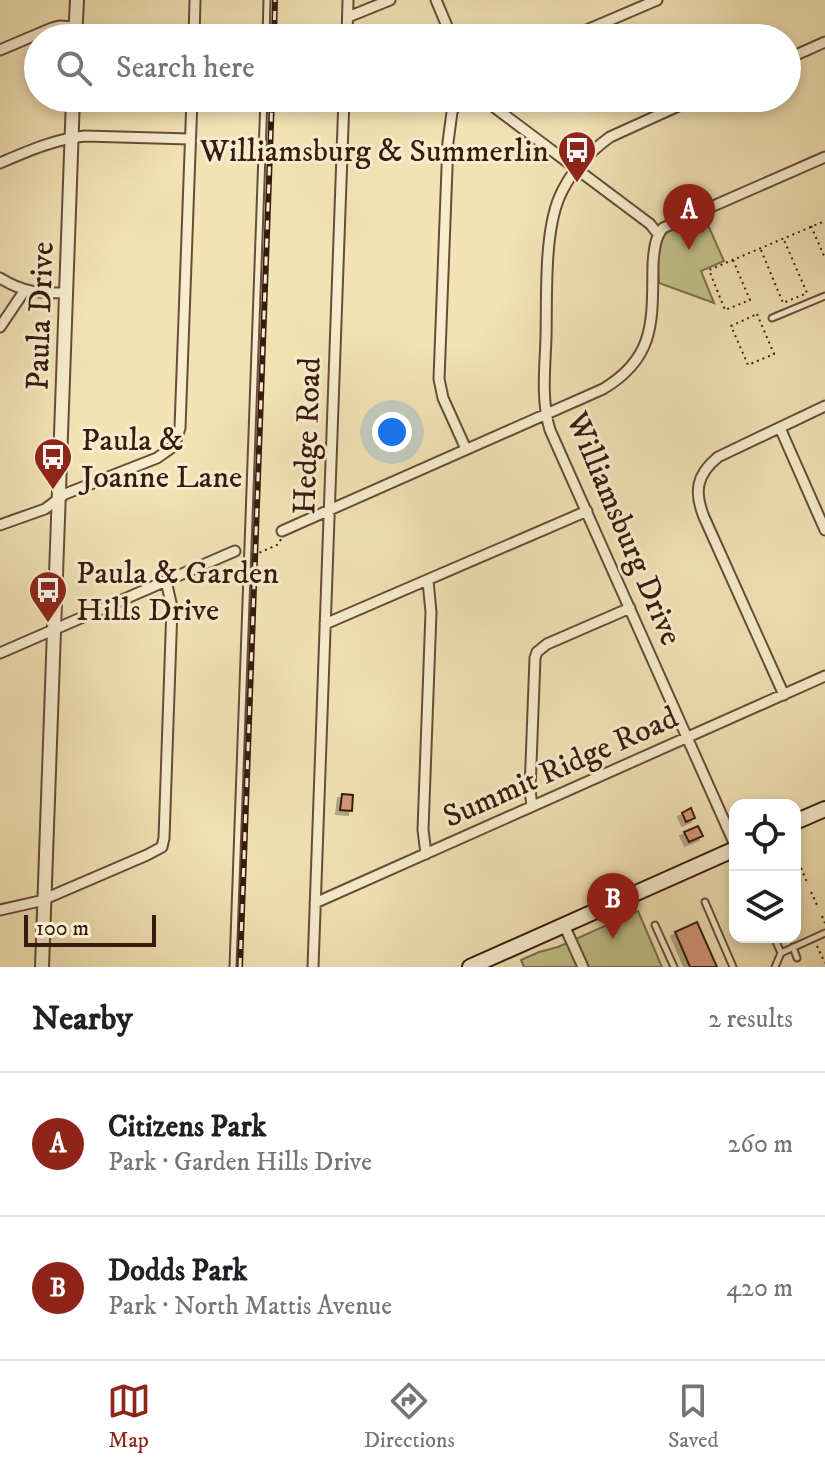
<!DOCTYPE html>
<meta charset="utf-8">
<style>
:root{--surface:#fff;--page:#f6f6f6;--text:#202124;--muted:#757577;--line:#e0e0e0;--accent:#8f2418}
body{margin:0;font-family:"IM FELL DW Pica",serif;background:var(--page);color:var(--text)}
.controls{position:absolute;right:24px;bottom:24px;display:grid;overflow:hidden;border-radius:16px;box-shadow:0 4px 12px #0003}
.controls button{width:72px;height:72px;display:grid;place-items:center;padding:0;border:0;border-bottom:2px solid var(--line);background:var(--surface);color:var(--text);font:40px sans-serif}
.scale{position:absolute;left:24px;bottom:20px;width:132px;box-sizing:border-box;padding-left:8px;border:4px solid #381b0f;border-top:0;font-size:22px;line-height:28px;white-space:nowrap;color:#381b0f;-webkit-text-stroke:6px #f7ecce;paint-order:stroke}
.you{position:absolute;left:392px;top:432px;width:28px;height:28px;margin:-20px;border:6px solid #fff;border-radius:50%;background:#1a73e8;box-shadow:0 0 0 12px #1a73e833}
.badge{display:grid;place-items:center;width:52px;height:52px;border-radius:50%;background:var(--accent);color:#fff;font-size:26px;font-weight:700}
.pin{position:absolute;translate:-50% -66px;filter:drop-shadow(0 2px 4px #0008)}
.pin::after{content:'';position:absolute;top:42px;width:28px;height:24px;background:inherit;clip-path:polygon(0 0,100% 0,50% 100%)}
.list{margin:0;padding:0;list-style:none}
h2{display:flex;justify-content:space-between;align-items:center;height:104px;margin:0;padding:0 32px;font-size:34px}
h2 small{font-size:26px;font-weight:400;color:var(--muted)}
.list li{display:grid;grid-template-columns:52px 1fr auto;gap:24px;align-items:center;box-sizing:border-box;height:144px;padding:0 32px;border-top:2px solid var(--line)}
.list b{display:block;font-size:30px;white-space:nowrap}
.list p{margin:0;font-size:26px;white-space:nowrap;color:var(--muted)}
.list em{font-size:26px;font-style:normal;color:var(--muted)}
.icon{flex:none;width:44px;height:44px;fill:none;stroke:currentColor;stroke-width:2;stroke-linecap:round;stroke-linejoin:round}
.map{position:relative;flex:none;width:825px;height:967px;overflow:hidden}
.search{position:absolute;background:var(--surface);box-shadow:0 4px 12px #0003;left:24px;right:24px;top:24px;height:88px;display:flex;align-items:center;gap:20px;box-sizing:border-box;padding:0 28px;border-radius:44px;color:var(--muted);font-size:30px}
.sheet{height:392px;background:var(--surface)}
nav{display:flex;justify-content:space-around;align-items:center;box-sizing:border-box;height:112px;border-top:2px solid var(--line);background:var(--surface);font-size:22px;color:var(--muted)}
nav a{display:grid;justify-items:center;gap:4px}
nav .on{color:var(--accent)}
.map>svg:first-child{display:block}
</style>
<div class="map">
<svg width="825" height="967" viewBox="0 0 825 967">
<defs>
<filter id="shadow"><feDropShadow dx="-4" dy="4" stdDeviation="0" flood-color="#0004"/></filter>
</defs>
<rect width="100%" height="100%" fill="#f2e2b4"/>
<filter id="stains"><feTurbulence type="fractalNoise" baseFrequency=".0025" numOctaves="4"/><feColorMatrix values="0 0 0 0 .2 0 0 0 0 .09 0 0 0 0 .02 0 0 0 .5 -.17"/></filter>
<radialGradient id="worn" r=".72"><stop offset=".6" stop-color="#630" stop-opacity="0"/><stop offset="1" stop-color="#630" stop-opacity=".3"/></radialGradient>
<path fill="#c2c188" stroke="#7d6e4c" stroke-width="2" d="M704,216L724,261L701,271L714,303L659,283C658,270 657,242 667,232C676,224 693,221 704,216Z
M638,911L662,967H524L521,960L539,952L558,947Z"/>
<path fill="#d49879" stroke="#381b0f" stroke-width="2" filter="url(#shadow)" d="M342,794L353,795L352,811L340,810Z
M691,808L695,818L686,822L682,813Z
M698,826L703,836L689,842L684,832Z
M697,922L717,967H690L675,932Z"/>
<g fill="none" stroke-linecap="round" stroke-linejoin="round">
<g stroke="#664d38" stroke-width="9">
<path id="service" d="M266,38L267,0
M772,318L825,296
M705,902L733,967
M655,925L674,967
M774,937L781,953L825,933
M793,947L797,958
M233,967L264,98
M775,967L781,953"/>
</g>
<g stroke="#664d38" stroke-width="13">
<path id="minor" d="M436,0L452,38
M348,17L390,0
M194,38L195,0
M347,38L348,0
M568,38L657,0
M0,50L52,28L59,26L75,27
M787,59L825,42
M459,98L452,112L448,142L439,379L443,398L466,449
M482,98L650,224L658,234
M696,98L610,137C588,153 570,172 559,198C544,235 547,297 546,338C545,367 541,401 550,430L735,845
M0,163C28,151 55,139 85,136L190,139
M0,278C24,293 39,293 66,293
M0,327L25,290
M780,428L825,530
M0,525L45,509L65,494L157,458L174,446L180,428L192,98
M282,531L603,389C657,357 652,319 653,263C654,251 655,237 663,228L825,157
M325,624L587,511
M0,653L235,551
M784,695L704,517C694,492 696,475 718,457L825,406
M532,806L530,790L535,658L537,652L547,644L630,608
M426,854L423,830L431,612L428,581
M315,903L825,676
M0,910L40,901L147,855L162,847L164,838L172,607L166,581
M564,925L583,967
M313,967L344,98"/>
</g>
<g stroke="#664d38" stroke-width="16">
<path id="tertiary" d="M75,38L77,0
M42,967L73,98"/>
</g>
<g stroke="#381b0f" stroke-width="18">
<path id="secondary" d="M795,822L825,809
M470,967L735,849"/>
</g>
<path stroke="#381b0f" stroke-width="2" stroke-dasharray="2 4" stroke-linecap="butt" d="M811,226L825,258
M761,250L783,303L807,293L784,240
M733,260L750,300L725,310L709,270L825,221
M757,314L774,354L748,365L731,326Z
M254,555L277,545L282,538
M801,868L807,882
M811,892L817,905
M822,916L825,923
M817,946L825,963"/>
<use href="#service" stroke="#f7ecce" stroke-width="5"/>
<use href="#minor" stroke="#f7ecce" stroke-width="9"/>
<use href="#tertiary" stroke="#f7ecce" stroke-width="12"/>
<use href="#secondary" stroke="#f7ecce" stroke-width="14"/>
<g stroke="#381b0f" stroke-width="6">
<path id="rail" d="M274,38L275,0
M240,967L272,98"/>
</g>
<use href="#rail" stroke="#f7ecce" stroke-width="3" stroke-dasharray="9" stroke-linecap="butt"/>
</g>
<defs>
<g id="bus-pin" transform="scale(2)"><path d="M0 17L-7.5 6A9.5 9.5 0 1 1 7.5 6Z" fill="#8f2418" stroke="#f7ecce"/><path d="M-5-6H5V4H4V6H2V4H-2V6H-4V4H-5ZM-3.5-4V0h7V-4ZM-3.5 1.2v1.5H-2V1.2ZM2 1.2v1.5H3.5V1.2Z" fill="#fff"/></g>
</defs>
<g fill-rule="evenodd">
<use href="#bus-pin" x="577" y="150"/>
<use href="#bus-pin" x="53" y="457"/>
<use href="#bus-pin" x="48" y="590"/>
</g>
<g text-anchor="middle" stroke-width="6" stroke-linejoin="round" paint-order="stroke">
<g font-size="32" fill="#381b0f" stroke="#f7ecce" text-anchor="start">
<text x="549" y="161" text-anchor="end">Williamsburg &amp; Summerlin</text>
<text x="81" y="450">Paula &amp;<tspan x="81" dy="37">Joanne Lane</tspan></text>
<text x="76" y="583">Paula &amp; Garden<tspan x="76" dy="37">Hills Drive</tspan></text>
</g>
<g font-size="32" fill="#381b0f" stroke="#f7ecce">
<text transform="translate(39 316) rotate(-88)" y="11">Paula Drive</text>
<text transform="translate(306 436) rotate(-88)" y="11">Hedge Road</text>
<text transform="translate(625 528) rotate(67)" y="11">Williamsburg Drive</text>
<text transform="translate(560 766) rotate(-24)" y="11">Summit Ridge Road</text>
</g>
</g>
<rect width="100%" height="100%" filter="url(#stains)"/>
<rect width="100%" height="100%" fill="url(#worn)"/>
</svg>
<div class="controls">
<button><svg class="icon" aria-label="locate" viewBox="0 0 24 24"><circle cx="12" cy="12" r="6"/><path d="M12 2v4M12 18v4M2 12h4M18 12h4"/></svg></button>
<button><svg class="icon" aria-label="layers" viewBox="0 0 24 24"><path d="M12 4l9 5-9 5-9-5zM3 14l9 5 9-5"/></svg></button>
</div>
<div class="scale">100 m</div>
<div class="you"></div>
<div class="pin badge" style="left:689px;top:250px">A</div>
<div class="pin badge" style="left:613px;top:939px">B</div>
<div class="search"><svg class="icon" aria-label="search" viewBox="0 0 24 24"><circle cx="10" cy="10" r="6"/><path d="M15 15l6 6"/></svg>Search here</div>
</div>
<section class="sheet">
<h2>Nearby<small>2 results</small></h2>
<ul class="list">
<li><span class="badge">A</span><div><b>Citizens Park</b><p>Park · Garden Hills Drive</p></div><em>260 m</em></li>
<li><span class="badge">B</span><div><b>Dodds Park</b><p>Park · North Mattis Avenue</p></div><em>420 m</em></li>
</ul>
</section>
<nav>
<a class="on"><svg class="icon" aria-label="map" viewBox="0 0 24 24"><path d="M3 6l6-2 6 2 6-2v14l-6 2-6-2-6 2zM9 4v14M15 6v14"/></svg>Map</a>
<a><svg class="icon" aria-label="directions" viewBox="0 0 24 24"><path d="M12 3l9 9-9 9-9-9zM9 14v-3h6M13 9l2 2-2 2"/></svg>Directions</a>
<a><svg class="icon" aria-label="saved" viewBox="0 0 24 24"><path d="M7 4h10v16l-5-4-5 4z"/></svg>Saved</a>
</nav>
